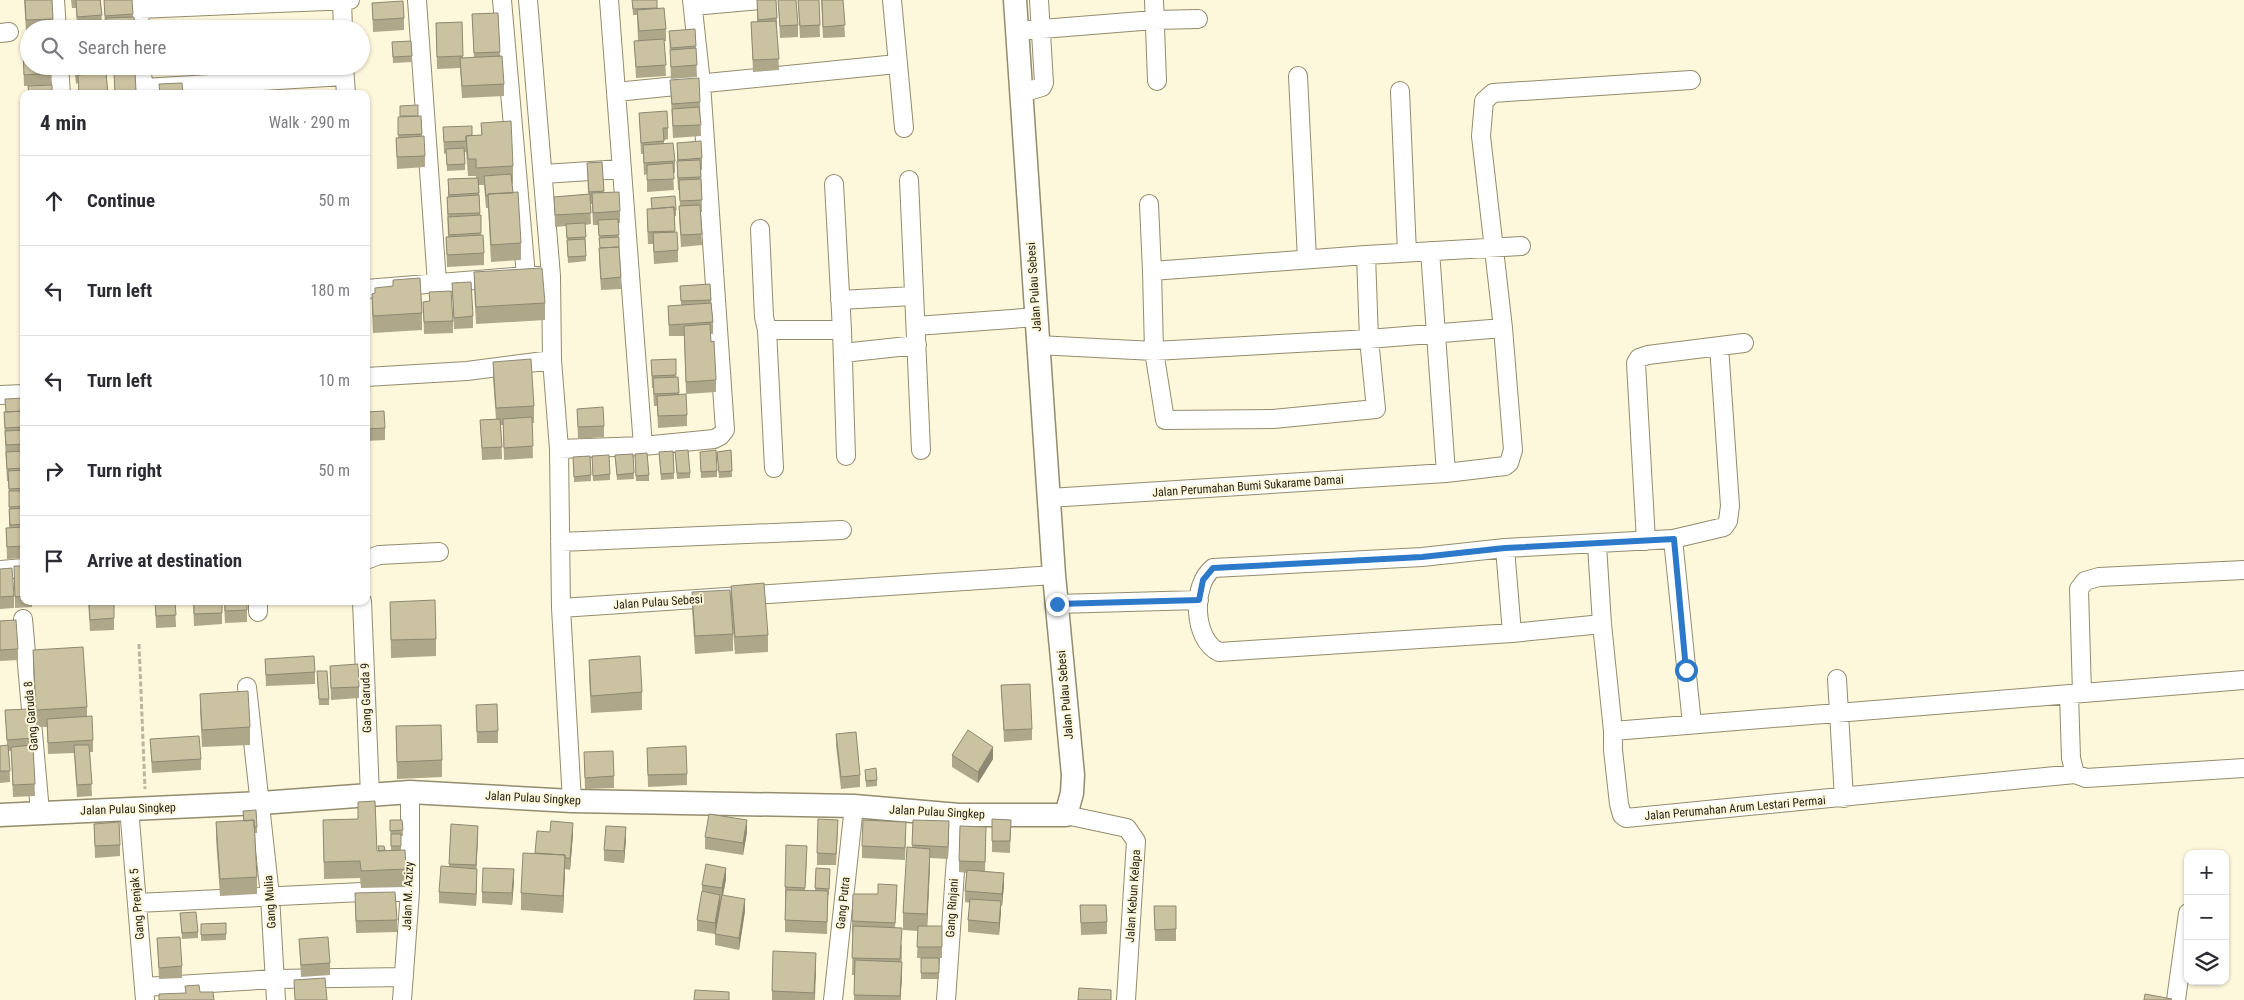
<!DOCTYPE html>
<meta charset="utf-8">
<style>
:root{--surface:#fff;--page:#f7f7f7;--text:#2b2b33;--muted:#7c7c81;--line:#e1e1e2}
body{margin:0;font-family:"Roboto Condensed",sans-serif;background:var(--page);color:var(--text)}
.controls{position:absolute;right:15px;bottom:15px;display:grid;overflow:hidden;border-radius:10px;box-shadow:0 1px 4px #0004}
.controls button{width:45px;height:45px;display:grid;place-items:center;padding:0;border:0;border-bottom:1px solid var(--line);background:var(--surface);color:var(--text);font:25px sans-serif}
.stop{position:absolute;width:15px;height:15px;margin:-11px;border:4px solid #2d79c9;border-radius:50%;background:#fff}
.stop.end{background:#2d79c9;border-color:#fff;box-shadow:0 1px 5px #0008}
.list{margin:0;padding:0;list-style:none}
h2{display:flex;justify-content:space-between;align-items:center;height:65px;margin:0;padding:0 20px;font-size:21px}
h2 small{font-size:16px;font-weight:400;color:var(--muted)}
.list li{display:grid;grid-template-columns:32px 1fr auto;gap:15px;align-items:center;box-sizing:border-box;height:90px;padding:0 20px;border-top:1px solid var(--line)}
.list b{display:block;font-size:19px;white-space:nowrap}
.list em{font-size:16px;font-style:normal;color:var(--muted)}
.icon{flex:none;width:28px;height:28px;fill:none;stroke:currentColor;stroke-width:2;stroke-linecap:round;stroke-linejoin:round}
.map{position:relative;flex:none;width:2244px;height:1000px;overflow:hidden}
.search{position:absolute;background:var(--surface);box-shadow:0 1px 4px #0004;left:20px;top:20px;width:350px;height:55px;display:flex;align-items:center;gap:12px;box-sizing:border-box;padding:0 18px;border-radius:28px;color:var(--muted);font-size:19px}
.panel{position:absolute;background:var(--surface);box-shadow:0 1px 4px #0004;left:20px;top:90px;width:350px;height:515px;border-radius:10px}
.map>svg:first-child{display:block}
</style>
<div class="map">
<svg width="2244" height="1000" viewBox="0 0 2244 1000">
<rect width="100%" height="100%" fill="#fdf7dc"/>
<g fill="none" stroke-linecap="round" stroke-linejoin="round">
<g stroke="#938c6d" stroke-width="20">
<path id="minor" d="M55,0L57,29
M138,0L140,29
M342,0L343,29
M417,0L437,283
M502,0L526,276
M528,0L551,276
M609,0L643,446
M892,0L904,128
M1154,0L1157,81
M693,6L760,0
M139,9L350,0
M1017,31L1154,20L1198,19
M0,33L9,32
M59,66L61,94
M142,66L143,94
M344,66L346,94
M1298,76L1307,259
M143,88L344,76
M1400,91L1407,253
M616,92L897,64
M1021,93L1042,87L1044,83L1039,0
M543,174L622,169
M909,180L921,450
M834,184L842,330L846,456
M1149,204L1152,271
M760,229L764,317L767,330L774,468
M1430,251L1446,473
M1366,255L1369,339L1376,409L1273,419L1165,420L1154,351L1152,271L1366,255L1521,246
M366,289L526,276H551L552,360L559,449L561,608L572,801
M840,300L913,296
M916,326L1037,317
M767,330H842
M1038,345L1154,351L1369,339L1503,328
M843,353L917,345
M366,377L467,371L552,360
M0,395L24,394
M559,449L643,446L714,439L720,436L725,430L701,83L692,0
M1049,498L1446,473L1505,466L1509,463L1513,450L1503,328L1481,136L1484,101L1493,93L1691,80
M1673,539L1692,724
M1646,541L1636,363L1639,358L1648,355L1744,343
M560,542L842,530
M1597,545L1602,624L1613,731V750L1619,804L1622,815L1626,818L2075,774L2086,778L2244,768
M1505,548L1512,633
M366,560L379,555L439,552
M0,570L24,568
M258,601V612
M362,601L370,795
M1057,604L1199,600
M561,608L1054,575
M23,619L40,812
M1602,624L1512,633L1219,652C1193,640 1191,585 1213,568L1422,557L1505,548L1673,539L1724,527L1728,521L1730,506L1719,346
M1837,679L1844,798
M247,687L270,896L276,1000
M2082,693L2079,589L2085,581L2099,577L2244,570
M2069,694L2071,758L2075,774
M1613,731L2244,680
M129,808L145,1000
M1066,815L1127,828L1136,841L1126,1000
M137,903L362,892H410
M144,987L275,979L404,977
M402,1000L410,892V792
M833,1000L854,806
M946,1000L959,815
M2176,1000L2188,913"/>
</g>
<g stroke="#938c6d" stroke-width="25">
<path id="tertiary" d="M0,815L261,803L410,792L572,801L854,806L959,815H1066L1072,793L1073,775L1054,575L1015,0"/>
</g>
<path stroke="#bbb59f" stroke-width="3" stroke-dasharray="5 2.5" stroke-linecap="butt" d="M139,644L145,789"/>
<use href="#minor" stroke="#fff" stroke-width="18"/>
<use href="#tertiary" stroke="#fff" stroke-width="22"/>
</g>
<path fill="#aea78a" d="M24,0H52L53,29H29V31H26Z
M71,0H101L102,27L77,28L76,8H72Z
M104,0H132L133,17L106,29L105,28Z
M632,0L657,8L666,29V41H664L666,76L636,78L634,41H638L637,15H633Z
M757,0L777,18V30L779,70L753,72L751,22H757Z
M778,0L798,25V37L780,38Z
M798,0H819L820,37L800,38Z
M821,0H843L845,37L823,38Z
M372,3L404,18V30L373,32Z
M498,13L500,56L504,84V96L462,98L460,68L437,69L436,23L462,22L463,58H474L472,14Z
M695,29L697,77L671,79L669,31Z
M411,41L412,62L393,63L392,42Z
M23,48L51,66L52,85L24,86Z
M74,66H106L108,94H79L78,83L76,84Z
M237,66H259V69L237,70Z
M135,72L136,94H115L114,74Z
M670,80L700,102L701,136L673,138Z
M639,113L668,128V139L664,140V144L675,161V173H673L674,190L647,192V174L644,175L643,154H641Z
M421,116L422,136L425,156V167L397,169L396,138H398V117Z
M481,123L513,166V184H512L513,193L521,243V260L491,262L488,208H486L484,185H479L480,215H481V235L484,253V265L447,267L446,237H448L447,208V197H448V179L476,178V176H468L466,152H465V170L447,171L446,153L444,154L443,127L472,135H481Z
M677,143L702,158V170H701L702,212H700L702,245L681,247L679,218V206H680L679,190H678L677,173Z
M602,162L604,193L620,211V223H618L621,289L601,290L599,260V248H600L598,225H593L592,204H590L591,224L585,225L586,261L568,263L566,226L555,227L554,197L588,194L587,163Z
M651,198L676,210V216H674L675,232L678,250V262L654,264L653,244H648L647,221V209H652Z
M474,272L545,303V320L476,324L474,289Z
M452,283L473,316V328L454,329Z
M710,284L713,322V334H710L711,342L716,380V392L686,394L684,336H669L668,306L681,305L680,286Z
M393,286L422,313V330L373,333L372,311V294L375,293Z
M366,289L369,321V333H366Z
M429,292L453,321V333L424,334L423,302L429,301Z
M676,359V377H678L679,395L687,415V426L658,428L657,406H654L653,388H652L651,360Z
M493,362L534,406V423H532L533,458L504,460L503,425H501L502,459L482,460L480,420L496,419L493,379Z
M24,398V558L7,559L6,528H9V497L8,481H7L5,442L4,412Z
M577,409L604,426V437L578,439Z
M366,412L385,428V440L366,441Z
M731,450L732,477L719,478L717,452Z
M673,451L674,479L661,480L659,452Z
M675,451L690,473V478L677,479Z
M700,452L717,471V477L701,478Z
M633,454L634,479L617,480L615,455Z
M635,454L649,475V481H636Z
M590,456L591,481L574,482L573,457Z
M592,456L610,474V480L593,481Z
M14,566H24V601H32V607L15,608Z
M0,569L14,596V608L0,609Z
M731,586L768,635V652L735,654L731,603Z
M692,592L733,634V651L695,654L692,609Z
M33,601H56V604L34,605Z
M59,601H84V602L59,603Z
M88,601L114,618V630L90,631Z
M155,601H175L176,627L156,628Z
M193,601H222V624L194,626Z
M224,601H247V622L225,623Z
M390,602L436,639V656L391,658Z
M0,621L18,649V660L0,661Z
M33,650L87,707V716L93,740V752H90L92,796L77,797L74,753L48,754L47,727H36L33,667Z
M265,659L315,672V684L266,686Z
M589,660L642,692V710L591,713L589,677Z
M330,666L359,687V698L331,700Z
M317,677L329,699V705H319Z
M1001,685L1032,729V740L1004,742Z
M200,694L250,727V745L202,747L200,711Z
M476,705L498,731V743H477Z
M5,710L33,738L35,796L13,797L11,751H9L10,782L0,783V746L7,745Z
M396,726L442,760V777L397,779Z
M836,734L860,775V787L841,789L836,745Z
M150,739L201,759V770L152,773Z
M647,748L687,774V785L648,787Z
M584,752L614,776V788L585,789Z
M952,755L993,759L978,783L952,767Z
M865,770L877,780V786L866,787Z
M358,802L377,851L391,850L390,820H402L403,836H401V850L406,869V887L361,888L360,878L324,879L323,820L358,819Z
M243,811L257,827V833H255L257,877V894L220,896L216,839V822L243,821Z
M992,819L1011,820L1010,853L992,852Z
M913,820L949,833L948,859L930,858L927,926H942V958H939V979H921V958H917L918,931L903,930V913L912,848Z
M94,824L120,845V856L95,858Z
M451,824L478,837L476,869L477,880L476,906L439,903V892L449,867Z
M838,831L836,865H817V853Z
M747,832L743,855L705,849V837Z
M906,833L905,860L862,858V846Z
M573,834L570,870L565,869L563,913L521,910V893L535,853Z
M986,838L985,871L1004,885L1002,906H1001L999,935L968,932V920L970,903L965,902V891L967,873L959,872V861Z
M626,839L624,863L604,861V850Z
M807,858L805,890L815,891L816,868L830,869L829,895H828L827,934L785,932V887Z
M726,879L723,896L745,911L739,950L715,945V934L697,931V920L702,892V885Z
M514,881L512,905L482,903V892Z
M897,897L895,928L902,946L901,1000H854L855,975H852L853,933H852V921Z
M355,905L397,920V932L356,933Z
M1080,905L1107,922V934L1081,935Z
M1154,906H1176V941H1155Z
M180,913L198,932V938L182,939Z
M226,923V940L201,941V924Z
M157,938L182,966V978L159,979Z
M299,939L330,963V975L301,977Z
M816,971L815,1000H772V991Z"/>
<path fill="#8d8871" d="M993,747V759L978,783V772Z
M747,820V832L743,855V843Z
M949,821V833L948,859V847Z
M573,823V834L570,870V858Z
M478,826V837L476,877V865Z
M626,827V839L624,863V851Z
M930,849V866L927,932V914Z
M565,855V873L563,913V896Z
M726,868V879L722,900V888Z
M477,869V880L476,906V894Z
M514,869V881L512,905V893Z
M1004,873V885L1002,906V894Z
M720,895V906L715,934V923Z
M745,899V911L739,950V938Z
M1001,901V913L999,935V923Z
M816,953V971L814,1000V993Z
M902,962V979L900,1000Z"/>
<path fill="#cac2a1" stroke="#8d8871" d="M25,0H52L53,19L26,20Z
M76,0H100L102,15L77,17Z
M104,0H132L133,14L105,16Z
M632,0H657V8L633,9Z
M757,0H776L777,18L758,20Z
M778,0H796L798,25L780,26Z
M798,0H819L820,25L800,26Z
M822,0H843L845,25L823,27Z
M403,1L404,18L373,20L372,3Z
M664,8L666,29L639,31L637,10Z
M498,13L500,52L474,53L472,14Z
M134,17L135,29H106V18Z
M776,21L779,59L753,60L751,22Z
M462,22L463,56L437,57L436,23Z
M695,29L696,46L671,48L669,31Z
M664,39L666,65L636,67L634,41Z
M411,41L412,56L393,57L392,42Z
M23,48H29V66H51L52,73L24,75Z
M696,48L697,65L671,67L670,50Z
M502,56L504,84L462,86L460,58Z
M75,66H106L107,70L76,72Z
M135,72L136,91L115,93L114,74Z
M106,73L108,94H79L78,75Z
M699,78L700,102L672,104L670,80Z
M182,83L183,94H160L159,84Z
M52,85V94H29L28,86Z
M418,105V116H400V106Z
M699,107L701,125L673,126L672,109Z
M667,111L668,128H663L664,141L641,143L639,113Z
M421,116L422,134L398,135V117Z
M511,121L513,166L476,168V159H468L466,136L482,135L481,123Z
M472,126V135L466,136V141L444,142L443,127Z
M424,136L425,156L397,157L396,138Z
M701,141L702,158L678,160L677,143Z
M673,143L675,161L644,163L643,145Z
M464,148L465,164L447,165L446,149Z
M700,160L701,177L678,178L677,161Z
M602,162L604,191L589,192L587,163Z
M673,163L674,179L647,180V165Z
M511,174L513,193L488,194V196H486L484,176Z
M478,178L479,193L449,195L448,179Z
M701,179L702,200L680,201L679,180Z
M518,192L521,243L491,245L488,194Z
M619,192L620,211L593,213L592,193Z
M590,194L591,213L555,215L554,197Z
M479,195L480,213L448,214L447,197Z
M675,196L676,210H674V207L652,209L651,198Z
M700,205L702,234L681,235L679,206Z
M674,207L675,231L648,232L647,209Z
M481,215V233L449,235L448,217Z
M618,219L619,235L599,236L598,220Z
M585,223L586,237L567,238L566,224Z
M677,232L678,250L654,252L653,233Z
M483,235L484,253L447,255L446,237Z
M619,237V247L600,248L599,238Z
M585,239L586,256L568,257L567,240Z
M619,247L621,277L601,279L599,248Z
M542,268L545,303L476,307L474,272Z
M420,278L422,313L373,316L372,294L375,293V288L393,286V280Z
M471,282L473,316L454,318L452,283Z
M710,284L711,300L681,301L680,286Z
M366,289H368L369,321H366Z
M451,291L453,321L424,322L423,302L430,301L429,292Z
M711,303L713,322L669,325L668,306Z
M710,324L711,342L714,341L716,380L686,382L684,326Z
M531,359L534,406L496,408L493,362Z
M676,359V375L652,376L651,360Z
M678,377L679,393L654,394L653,378Z
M686,394L687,415L658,416L657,396Z
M24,398V411L6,412L5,399Z
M603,407L604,426L578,427L577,409Z
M24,411V427L5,428L4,412Z
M384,411L385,428L366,429V412Z
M532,417L533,446L504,448L503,419Z
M500,419L502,447L482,448L480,420Z
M24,430V444L6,445L5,431Z
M688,450L690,473H677L675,451Z
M716,450L717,471L701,472L700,452Z
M731,450L732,471L719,472L717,452Z
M24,451V468L7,469L6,452Z
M673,451L674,473L661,474L659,452Z
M647,453L649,475L636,476L635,454Z
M633,454L634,473L617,475L615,455Z
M609,455L610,474L593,476L592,456Z
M590,456L591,475L574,477L573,457Z
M24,470V488L9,489L8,471Z
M9,491H24V506L9,507Z
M24,508V524L10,525L9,509Z
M24,527V546L7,547L6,528Z
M14,566H24V596L15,597Z
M12,568L14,596L0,597V569Z
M764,583L768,635L735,637L731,586Z
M730,590L733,634L695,636L692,592Z
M435,600L436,639L391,640L390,602Z
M89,601H114V618L90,620Z
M155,601H175L176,615L156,616Z
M194,601H222V613L194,614Z
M225,601H247V610L225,611Z
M16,620L18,649L0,650V621Z
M83,647L87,707L36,710L33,650Z
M314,656L315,672L266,675L265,659Z
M640,656L642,692L591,696L589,660Z
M358,664L359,687L331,688L330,666Z
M317,671H327L329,699H319Z
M1030,684L1032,729L1004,730L1001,685Z
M248,691L250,727L202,730L200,694Z
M497,704L498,731L477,732L476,705Z
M31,709L33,738L7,740L5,710Z
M92,716L93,740L48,743L47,719Z
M441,725L442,760L397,762L396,726Z
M968,730L993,747L978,772L952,755Z
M856,732L860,775L841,777L836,734Z
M199,736L201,759L152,762L150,739Z
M8,745L10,771H0V746Z
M33,745L35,784L13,785L11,747Z
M74,745H89L92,784L77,785Z
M686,746L687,774L648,775L647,748Z
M613,751L614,776L585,778L584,752Z
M876,768L877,780L866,781L865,770Z
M375,801L377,851L405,850L406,869L361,871L360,861L324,862L323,820L358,819V802Z
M256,810L257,827H254V820L244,821L243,811Z
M709,814L747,820L743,843L705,837Z
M818,819L838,820L836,854L817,853Z
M992,819L1011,820L1010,841H992Z
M254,820L257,877L220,879L216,822Z
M390,820H402L403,830L390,831Z
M863,820L906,822L905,848L862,846Z
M913,820L949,821L948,847L912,845Z
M551,821L573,823L570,858H565V855L535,853L537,831L550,832Z
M119,822L120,845L95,846L94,824Z
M451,824L478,826L476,865L449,864Z
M606,826L626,827L624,851L604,850Z
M960,826L986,827L985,862L959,861Z
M391,834H401V846H391Z
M786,845L807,846L805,888L785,887Z
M378,846H384L385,850L379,851Z
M907,847L930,849L927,914L903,913Z
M523,853L565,855L563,896L521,893Z
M706,864L726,868L722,888L702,885Z
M441,866L477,869L476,894L439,892Z
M483,868L514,869L512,893L482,892Z
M816,868L830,869L829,889L815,888Z
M967,870L1004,873L1002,894L965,891Z
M878,884L897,885L895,923L852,921L853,894H878Z
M786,890L828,891L827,922L785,920Z
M702,891L720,895L715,923L697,920Z
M395,892L397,920L356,921L355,893Z
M722,895L745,899L739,938L715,934Z
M970,899L1001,901L999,923L968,920Z
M1080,905H1106L1107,922L1081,923Z
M1154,906H1176V929L1155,930Z
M196,912L198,932L182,933L180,913Z
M226,923V934L201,935V924Z
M853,926L902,928L900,959L852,958Z
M918,926H942V947H917Z
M180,937L182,966L159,968L157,938Z
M328,937L330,963L301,965L299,939Z
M773,951L816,953L814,993L772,991Z
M921,958H939V973H921Z
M855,960L902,962L900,996L854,995Z
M325,978L327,1000H295L294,980Z
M199,985L200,992H213L214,1000H159V994L186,993L185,986Z
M1079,988L1111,990V1000H1078Z
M695,990L729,992V1000H694Z
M2145,994L2172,999L2171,1000H2144Z"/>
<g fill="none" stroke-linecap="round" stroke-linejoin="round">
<path stroke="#2d79c9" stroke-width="6" d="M1057,604L1199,600L1203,580L1213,568L1422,557L1505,548L1674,539L1686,670"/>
</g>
<g text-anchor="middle" stroke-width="4" stroke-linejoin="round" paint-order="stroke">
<g font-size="12" fill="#272417" stroke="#fdf7dc">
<text transform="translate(1034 287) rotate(-94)" y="4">Jalan Pulau Sebesi</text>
<text transform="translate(1248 486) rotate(-4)" y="4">Jalan Perumahan Bumi Sukarame Damai</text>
<text transform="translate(658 602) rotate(-4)" y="4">Jalan Pulau Sebesi</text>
<text transform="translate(1065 695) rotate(-95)" y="4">Jalan Pulau Sebesi</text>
<text transform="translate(366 698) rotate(-92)" y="4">Gang Garuda 9</text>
<text transform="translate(31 716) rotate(-95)" y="4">Gang Garuda 8</text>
<text transform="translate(533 798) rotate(3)" y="4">Jalan Pulau Singkep</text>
<text transform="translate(1735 808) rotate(-5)" y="4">Jalan Perumahan Arum Lestari Permai</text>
<text transform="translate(128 809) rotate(-2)" y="4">Jalan Pulau Singkep</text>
<text transform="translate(937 812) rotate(3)" y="4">Jalan Pulau Singkep</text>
<text transform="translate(408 896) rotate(-88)" y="4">Jalan M. Azizy</text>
<text transform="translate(1133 896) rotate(-86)" y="4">Jalan Kebun Kelapa</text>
<text transform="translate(270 902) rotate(-94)" y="4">Gang Mulia</text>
<text transform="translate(843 903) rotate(-84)" y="4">Gang Putra</text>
<text transform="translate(137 904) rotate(-95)" y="4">Gang Prenjak 5</text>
<text transform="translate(952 908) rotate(-86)" y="4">Gang Rinjani</text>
</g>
</g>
</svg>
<div class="controls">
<button>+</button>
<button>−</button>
<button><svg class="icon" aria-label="layers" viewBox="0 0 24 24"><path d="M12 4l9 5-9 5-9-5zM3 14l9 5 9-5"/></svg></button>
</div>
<div class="stop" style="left:1686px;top:670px"></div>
<div class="stop end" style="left:1057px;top:604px"></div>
<div class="search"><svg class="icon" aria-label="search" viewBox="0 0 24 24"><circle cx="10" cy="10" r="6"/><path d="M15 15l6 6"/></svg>Search here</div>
<section class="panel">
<h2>4 min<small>Walk · 290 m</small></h2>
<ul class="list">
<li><svg class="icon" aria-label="ahead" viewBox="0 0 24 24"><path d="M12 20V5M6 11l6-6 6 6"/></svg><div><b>Continue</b></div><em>50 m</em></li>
<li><svg class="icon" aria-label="left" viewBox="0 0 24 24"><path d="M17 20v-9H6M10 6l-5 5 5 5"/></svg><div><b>Turn left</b></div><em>180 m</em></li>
<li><svg class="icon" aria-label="left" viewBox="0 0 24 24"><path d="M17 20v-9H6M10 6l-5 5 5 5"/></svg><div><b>Turn left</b></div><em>10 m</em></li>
<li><svg class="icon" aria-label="right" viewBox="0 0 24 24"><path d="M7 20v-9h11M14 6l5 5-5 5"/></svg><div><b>Turn right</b></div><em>50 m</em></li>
<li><svg class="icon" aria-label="arrive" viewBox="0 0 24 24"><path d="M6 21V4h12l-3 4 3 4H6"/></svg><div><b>Arrive at destination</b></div></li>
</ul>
</section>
</div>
